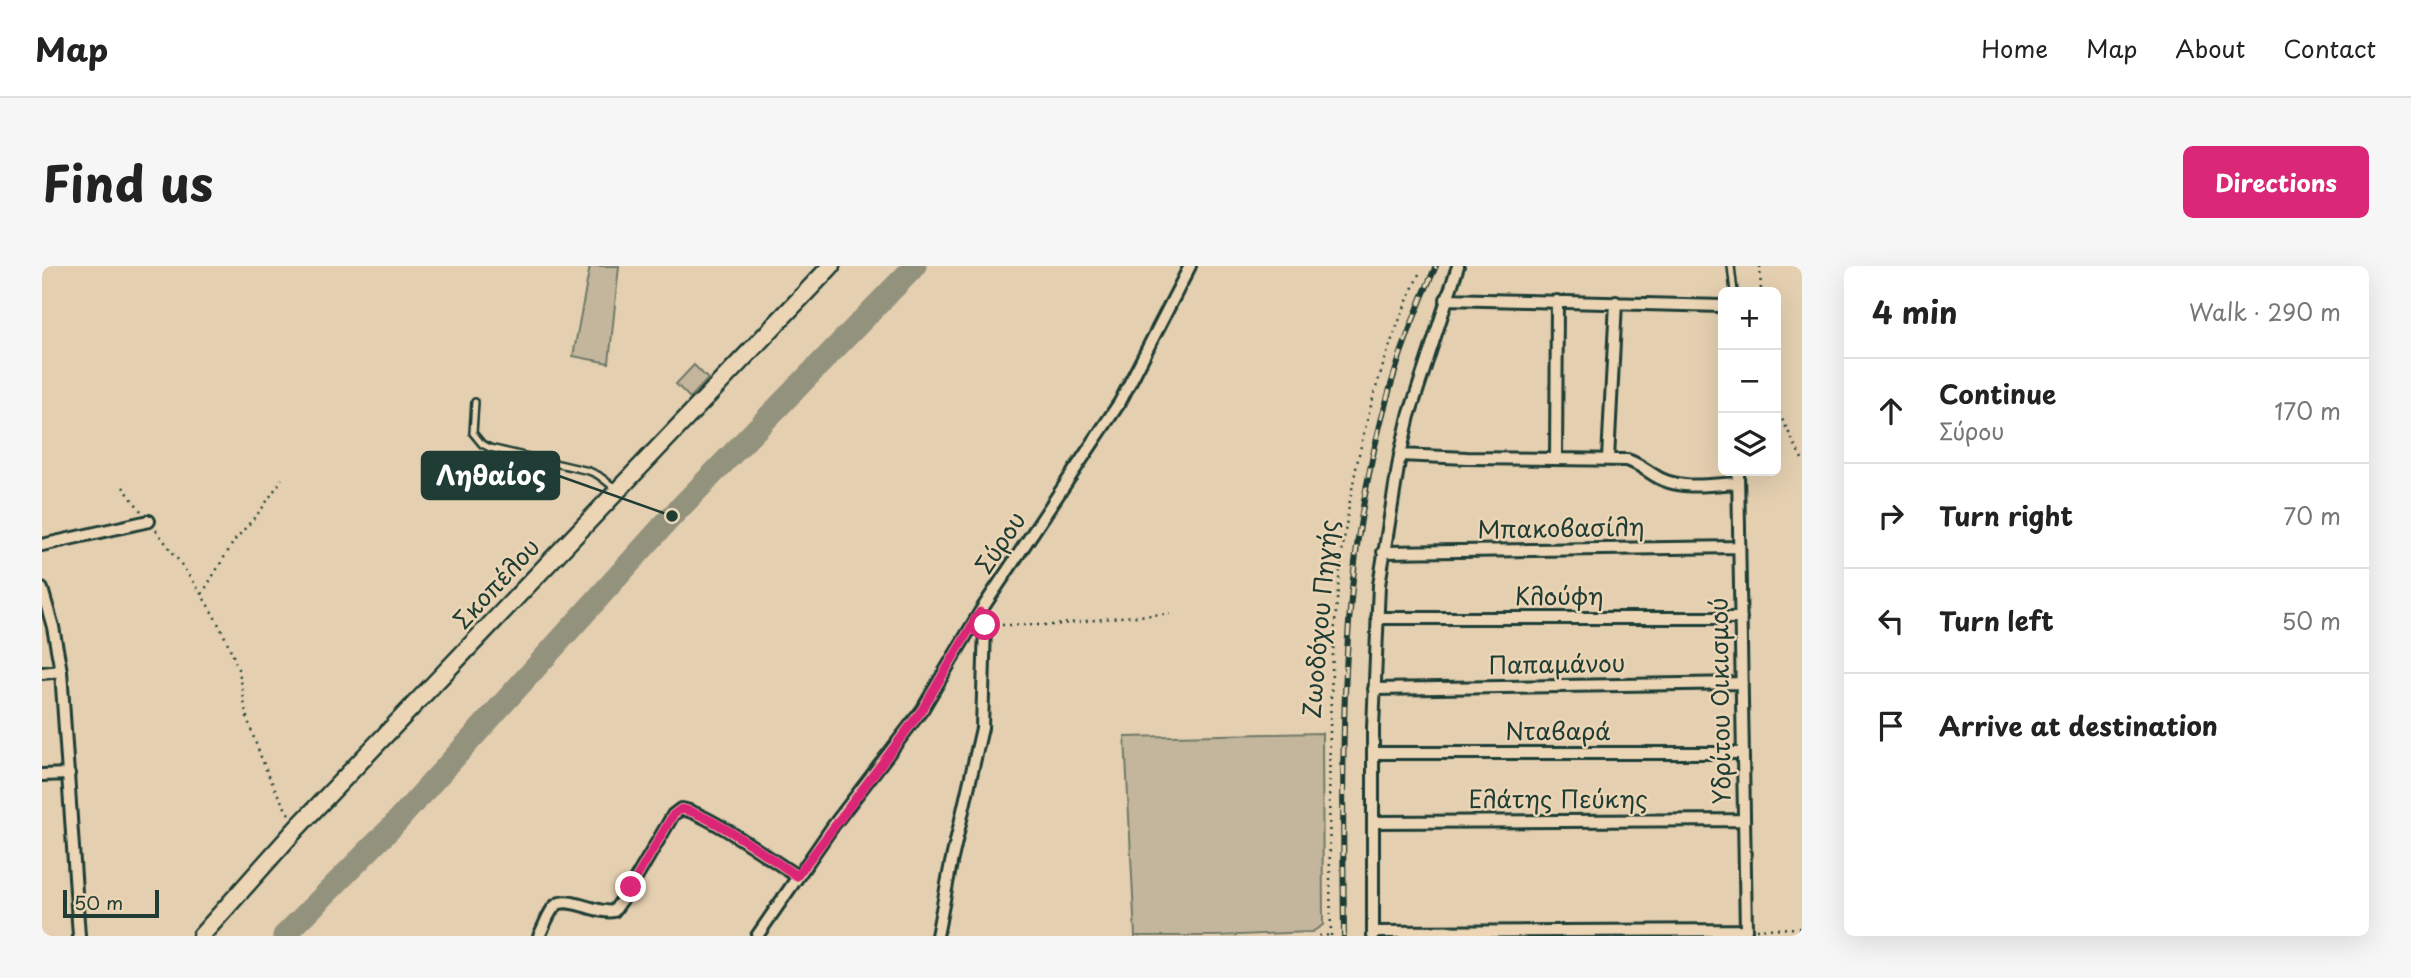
<!DOCTYPE html>
<meta charset="utf-8">
<style>
:root{--surface:#fff;--page:#f6f6f6;--text:#222;--muted:#767676;--line:#e0e0e0;--accent:#db2777}
body{margin:0;font-family:"Playpen Sans",sans-serif;background:var(--page);color:var(--text)}
.controls{position:absolute;right:21px;top:21px;display:grid;overflow:hidden;border-radius:10px;box-shadow:0 7px 28px #0002}
.controls button{width:63px;height:63px;display:grid;place-items:center;padding:0;border:0;border-bottom:2px solid var(--line);background:var(--surface);color:var(--text);font:35px sans-serif}
.scale{position:absolute;left:21px;bottom:18px;width:96px;box-sizing:border-box;padding-left:7px;border:4px solid #1f3d34;border-top:0;font-size:19px;line-height:24px;white-space:nowrap;color:#1f3d34;-webkit-text-stroke:5px #ecd5b5;paint-order:stroke}
.stop{position:absolute;width:21px;height:21px;margin:-16px;border:5px solid #db2777;border-radius:50%;background:#fff}
.stop.end{background:#db2777;border-color:#fff;box-shadow:0 2px 7px #0008}
.list{margin:0;padding:0;list-style:none}
h2{display:flex;justify-content:space-between;align-items:center;height:91px;margin:0;padding:0 28px;font-size:30px}
h2 small{font-size:23px;font-weight:400;color:var(--muted)}
.list li{display:grid;grid-template-columns:46px 1fr auto;gap:21px;align-items:center;box-sizing:border-box;height:105px;padding:0 28px;border-top:2px solid var(--line)}
.list b{display:block;font-size:26px;white-space:nowrap}
.list p{margin:0;font-size:23px;white-space:nowrap;color:var(--muted)}
.list em{font-size:23px;font-style:normal;color:var(--muted)}
.icon{flex:none;width:38px;height:38px;fill:none;stroke:currentColor;stroke-width:2;stroke-linecap:round;stroke-linejoin:round}
.map{position:relative;flex:none;width:1760px;height:670px;overflow:hidden;border-radius:10px}
header{display:flex;align-items:center;gap:42px;box-sizing:border-box;height:98px;padding:0 35px;background:var(--surface);border-bottom:2px solid var(--line)}
header strong{font-size:33px}
nav{display:flex;gap:38px;margin-inline-start:auto;font-size:24px}
.intro{display:flex;align-items:center;justify-content:space-between;box-sizing:border-box;height:168px;padding:0 42px}
h1{margin:0;font-size:49px}
.button{padding:18px 32px;border-radius:10px;background:var(--accent);color:#fff;font-size:24px;font-weight:700}
main{display:flex;gap:42px;padding:0 42px}
aside{flex:1;background:var(--surface);border-radius:10px;box-shadow:0 7px 28px #0002}
.map>svg:first-child{display:block}
</style>
<header>
<strong>Map</strong>
<nav><a>Home</a><a>Map</a><a>About</a><a>Contact</a></nav>
</header>
<div class="intro"><h1>Find us</h1><a class="button">Directions</a></div>
<main>
<div class="map">
<svg width="1760" height="670" viewBox="0 0 1760 670">
<rect width="100%" height="100%" fill="#e4cfb0"/>
<filter id="ink" filterUnits="userSpaceOnUse"><feTurbulence type="fractalNoise" baseFrequency=".0143" numOctaves="2"/><feDisplacementMap in="SourceGraphic" scale="14" xChannelSelector="R" yChannelSelector="G"/><feConvolveMatrix kernelMatrix="1 2 1 2 8 2 1 2 1" color-interpolation-filters="sRGB"/></filter>
<g filter="url(#ink)">
<path fill="#c3b69c" stroke="#717a68" stroke-width="2" d="M548,0H577L567,97L531,90Z
M652,99L666,113L648,132L634,118Z
M1280,467L1281,659L1270,666L1175,670H1093L1083,471Z"/>
<g fill="none" stroke-linecap="round" stroke-linejoin="round">
<path stroke="#93927d" stroke-width="23" d="M242,670L349,562L630,250L873,0"/>
<g stroke="#1f3d34" stroke-width="10">
<path id="lane" d="M1689,0L1692,26
M433,136L431,167L440,178L448,182L547,205L556,209L573,222"/>
</g>
<g stroke="#1f3d34" stroke-width="16">
<path id="street" d="M1404,33L1681,40
M1358,189L1425,192L1585,194C1598,198 1607,207 1619,213C1642,224 1671,218 1696,217
M1514,193L1515,35
M1566,193L1574,36
M0,279L107,255
M1341,286L1697,281
M0,323L11,361L19,405L37,670
M1335,352H1699
M0,407L19,405
M1332,423L1700,417
M1332,487H1701
M0,509L27,508
M1331,556L1702,554
M1331,666L1704,664L1696,205
M497,670C502,661 506,647 513,640C525,628 555,649 572,645L589,621L631,549L639,543C666,547 729,594 755,610
M715,670L791,560L880,444L938,346L1078,136L1148,0
M895,670L909,597L940,462L943,359L942,351L938,346
M1331,670V462L1337,319L1358,189L1367,150L1416,0"/>
</g>
<g stroke="#1f3d34" stroke-width="21">
<path id="secondary" d="M159,670L255,562L789,0"/>
</g>
<path stroke="#1f3d34" stroke-width="2.5" stroke-dasharray="2 5" stroke-linecap="butt" d="M1718,0L1719,26
M1734,141L1760,193
M81,221L99,245
M114,264C147,308 178,351 196,403C201,419 201,435 205,451C216,486 229,519 248,550
M160,328L192,275L219,244L240,213
M953,359H1011L1078,351L1128,348
M1714,663L1760,662
M1277,670L1289,669
M1289,670C1285,446 1280,216 1377,8"/>
<use href="#lane" stroke="#ecd5b5" stroke-width="5"/>
<use href="#street" stroke="#ecd5b5" stroke-width="10"/>
<use href="#secondary" stroke="#ecd5b5" stroke-width="16"/>
<g stroke="#1f3d34" stroke-width="6">
<path id="rail" d="M1302,670C1300,438 1293,216 1394,0"/>
</g>
<use href="#rail" stroke="#ecd5b5" stroke-width="3.5" stroke-dasharray="10" stroke-linecap="butt"/>
</g>
</g>
<g fill="none" stroke-linecap="round" stroke-linejoin="round" filter="url(#ink)">
<path stroke="#db2777" stroke-width="9" d="M589,621L631,549L639,543C667,547 729,593 755,610L880,444L938,346L942,351L943,359"/>
</g>
<g text-anchor="middle" stroke-width="5" stroke-linejoin="round" paint-order="stroke">
<g font-size="24" fill="#1f3d34" stroke="#ecd5b5">
<text transform="translate(1519 263) rotate(-1)" y="8">Μπακοβασίλη</text>
<text transform="translate(959 277) rotate(-56)" y="8">Σύρου</text>
<text transform="translate(455 318) rotate(-47)" y="8">Σκοπέλου</text>
<text x="1517" y="339">Κλούφη</text>
<text transform="translate(1279 353) rotate(-85)" y="8">Ζωοδόχου Πηγής</text>
<text transform="translate(1515 399) rotate(-1)" y="8">Παπαμάνου</text>
<text transform="translate(1679 435) rotate(-91)" y="8">Υδρίτου Οικισμού</text>
<text x="1516" y="474">Νταβαρά</text>
<text x="1516" y="542">Ελάτης Πεύκης</text>
</g>
</g>
<path fill="none" stroke="#1f3d34" stroke-width="2.5" d="M630 250L517 210"/>
<circle fill="#1f3d34" stroke="#ecd5b5" stroke-width="2.5" cx="630" cy="250" r="7"/>
<rect fill="#1f3d34" stroke="#1f3d34" stroke-width="2.5" x="380" y="186" width="137" height="47" rx="7"/>
<g font-size="26" text-anchor="middle" font-weight="bold" fill="#fff">
<text x="449" y="219">Ληθαίος</text>
</g>
</svg>
<div class="controls">
<button>+</button>
<button>−</button>
<button><svg class="icon" aria-label="layers" viewBox="0 0 24 24"><path d="M12 4l9 5-9 5-9-5zM3 14l9 5 9-5"/></svg></button>
</div>
<div class="scale">50 m</div>
<div class="stop" style="left:943px;top:359px"></div>
<div class="stop end" style="left:589px;top:621px"></div>
</div>
<aside>
<h2>4 min<small>Walk · 290 m</small></h2>
<ul class="list">
<li><svg class="icon" aria-label="ahead" viewBox="0 0 24 24"><path d="M12 20V5M6 11l6-6 6 6"/></svg><div><b>Continue</b><p>Σύρου</p></div><em>170 m</em></li>
<li><svg class="icon" aria-label="right" viewBox="0 0 24 24"><path d="M7 20v-9h11M14 6l5 5-5 5"/></svg><div><b>Turn right</b></div><em>70 m</em></li>
<li><svg class="icon" aria-label="left" viewBox="0 0 24 24"><path d="M17 20v-9H6M10 6l-5 5 5 5"/></svg><div><b>Turn left</b></div><em>50 m</em></li>
<li><svg class="icon" aria-label="arrive" viewBox="0 0 24 24"><path d="M6 21V4h12l-3 4 3 4H6"/></svg><div><b>Arrive at destination</b></div></li>
</ul>
</aside>
</main>
